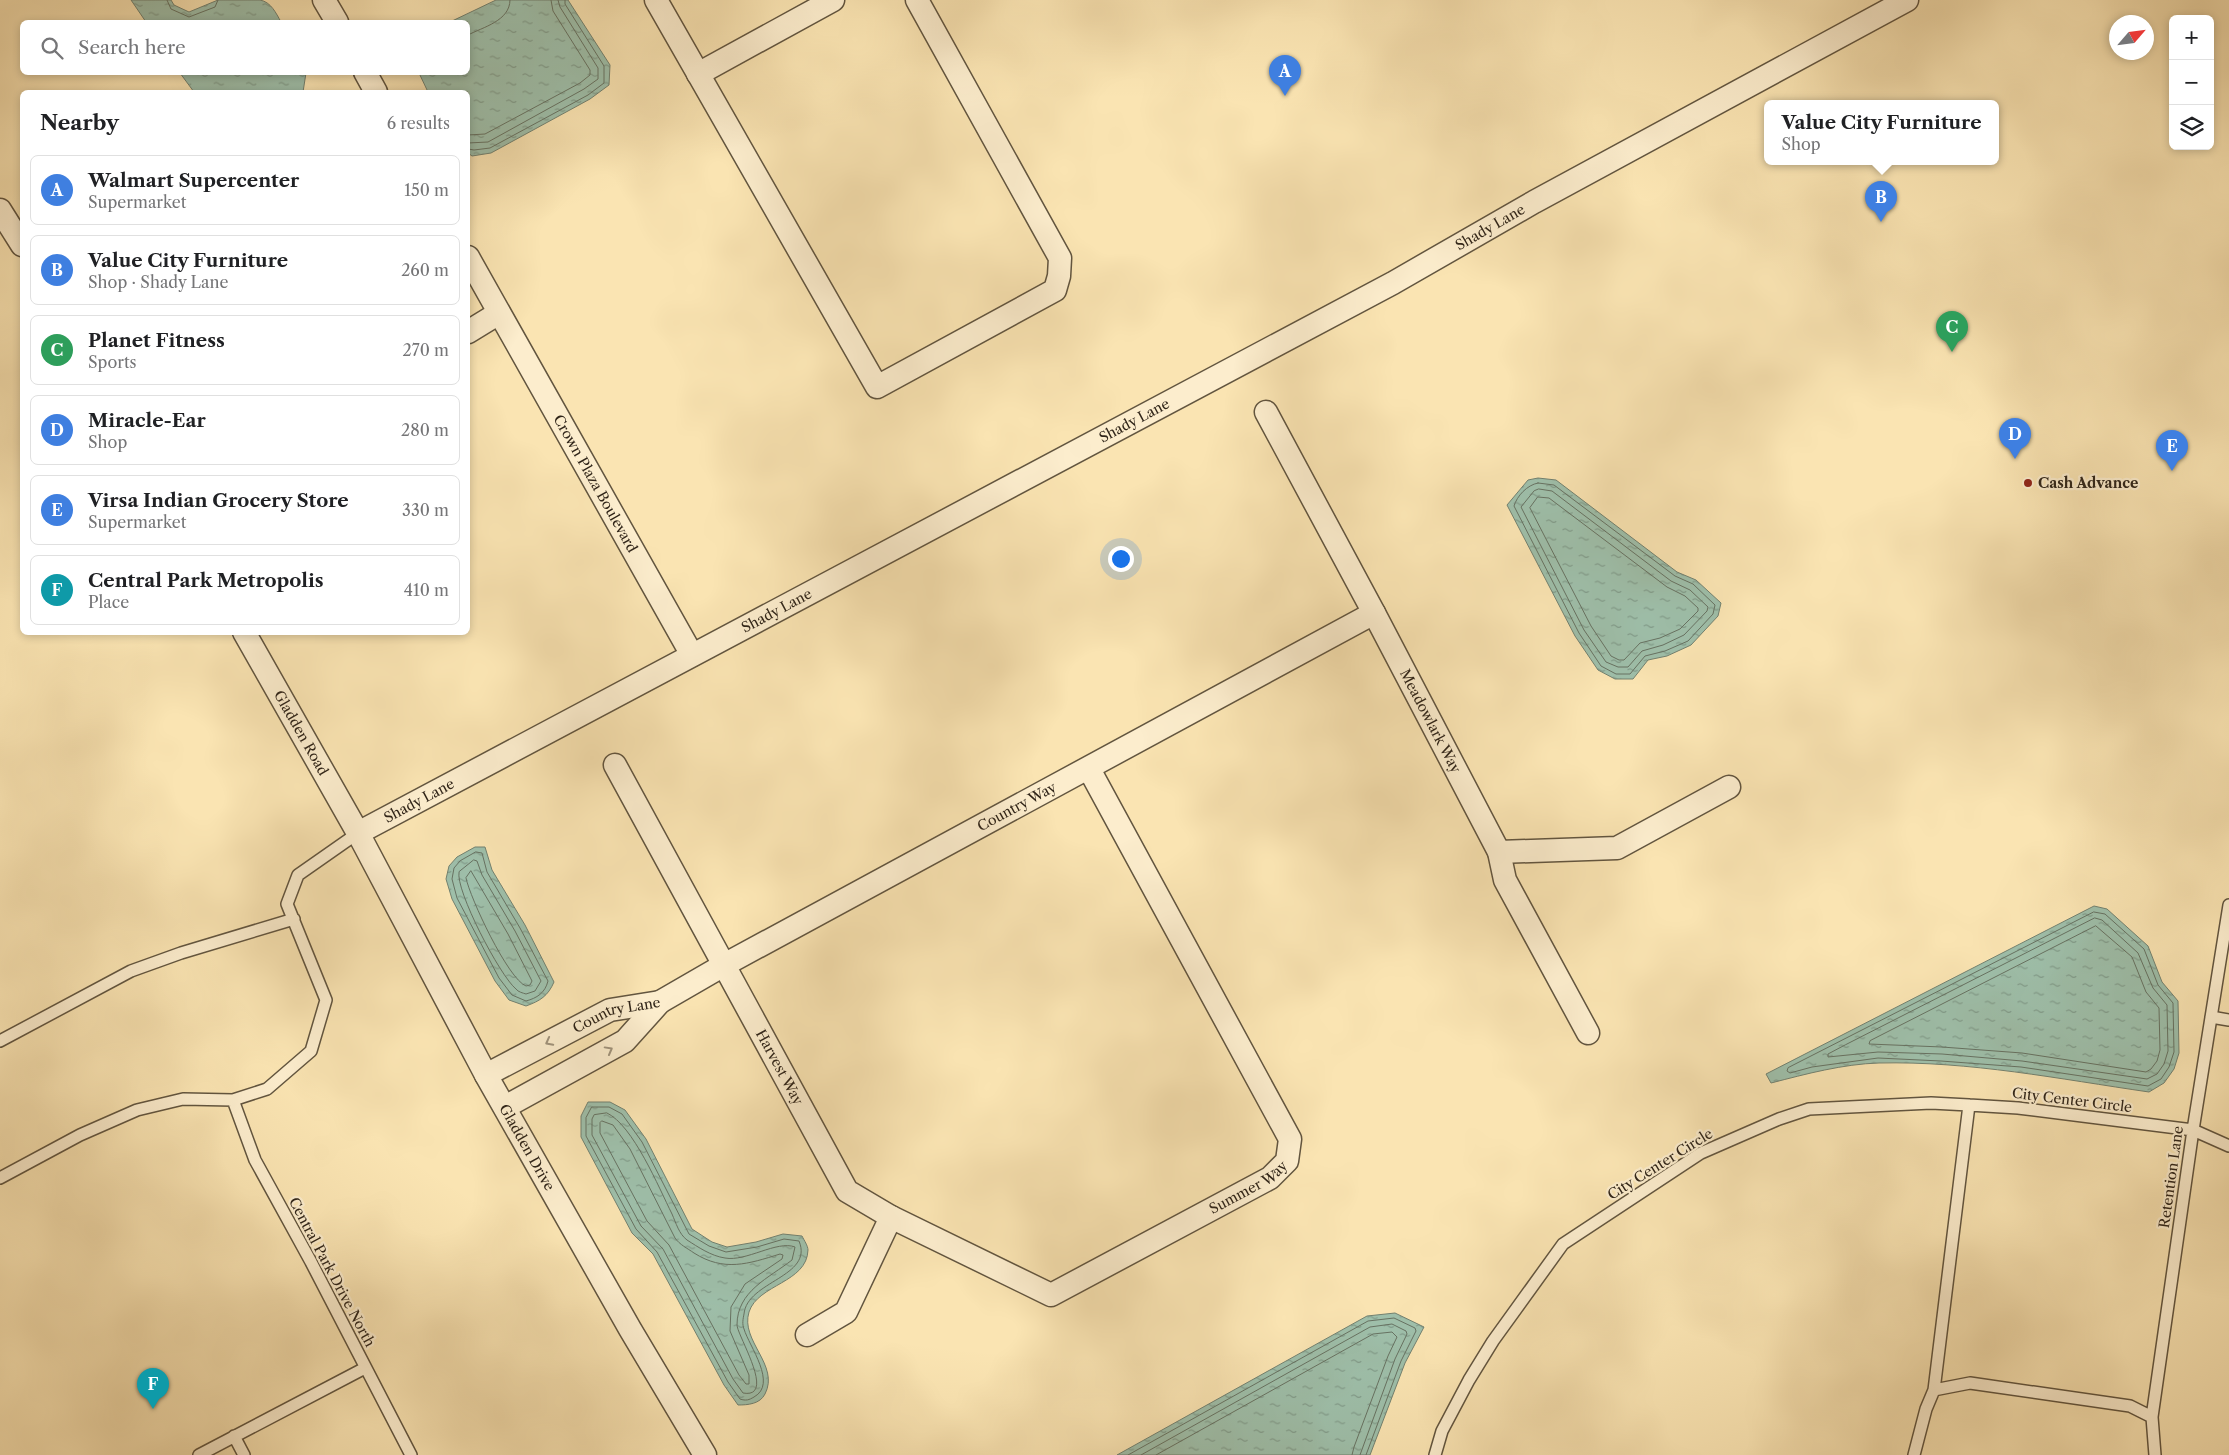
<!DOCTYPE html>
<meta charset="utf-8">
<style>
:root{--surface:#fff;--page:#f2f2f2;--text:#202124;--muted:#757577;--line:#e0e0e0;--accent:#b45309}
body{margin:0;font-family:"Libre Caslon Text",serif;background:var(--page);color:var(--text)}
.controls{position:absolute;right:15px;top:15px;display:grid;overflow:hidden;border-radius:8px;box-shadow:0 2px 8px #0003}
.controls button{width:45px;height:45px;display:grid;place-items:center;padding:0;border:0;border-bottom:1px solid var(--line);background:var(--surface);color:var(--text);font:25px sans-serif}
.compass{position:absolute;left:2109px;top:15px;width:45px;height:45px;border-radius:50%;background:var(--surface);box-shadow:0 2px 8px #0003;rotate:62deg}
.you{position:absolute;left:1120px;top:558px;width:18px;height:18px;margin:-12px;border:4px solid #fff;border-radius:50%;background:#1a73e8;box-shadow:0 0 0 8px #1a73e833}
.badge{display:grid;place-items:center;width:32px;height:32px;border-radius:50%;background:var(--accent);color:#fff;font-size:16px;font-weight:700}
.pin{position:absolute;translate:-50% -41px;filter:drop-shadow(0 1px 2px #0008)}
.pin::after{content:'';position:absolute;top:26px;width:18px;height:15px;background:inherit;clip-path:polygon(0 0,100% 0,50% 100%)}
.popup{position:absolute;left:1764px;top:100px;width:235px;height:65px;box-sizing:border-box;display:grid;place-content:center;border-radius:8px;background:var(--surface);filter:drop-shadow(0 1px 4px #0005);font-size:16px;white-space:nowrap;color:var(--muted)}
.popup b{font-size:19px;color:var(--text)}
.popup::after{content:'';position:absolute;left:50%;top:100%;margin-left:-10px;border:10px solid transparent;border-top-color:var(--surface)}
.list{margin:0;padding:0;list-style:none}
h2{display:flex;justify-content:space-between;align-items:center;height:65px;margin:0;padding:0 20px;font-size:21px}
h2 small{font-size:16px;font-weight:400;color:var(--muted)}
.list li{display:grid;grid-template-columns:32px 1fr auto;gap:15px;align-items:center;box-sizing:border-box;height:70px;margin:0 10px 10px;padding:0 10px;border:1px solid var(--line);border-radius:8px}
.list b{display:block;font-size:19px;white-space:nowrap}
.list p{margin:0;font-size:16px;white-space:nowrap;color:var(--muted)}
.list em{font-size:16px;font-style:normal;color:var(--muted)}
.icon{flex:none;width:28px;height:28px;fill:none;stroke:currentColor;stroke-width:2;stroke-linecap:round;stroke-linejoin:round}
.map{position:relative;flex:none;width:2229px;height:1455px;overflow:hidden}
.search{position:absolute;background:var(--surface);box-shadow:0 2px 8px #0003;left:20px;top:20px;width:450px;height:55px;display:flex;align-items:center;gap:12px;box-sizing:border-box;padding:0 18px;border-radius:8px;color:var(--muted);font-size:19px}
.panel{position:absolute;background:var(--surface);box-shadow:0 2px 8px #0003;left:20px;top:90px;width:450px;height:545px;border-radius:8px}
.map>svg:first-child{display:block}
</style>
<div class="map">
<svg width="2229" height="1455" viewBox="0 0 2229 1455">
<defs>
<pattern id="water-ripples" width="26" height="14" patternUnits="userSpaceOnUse" patternTransform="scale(1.25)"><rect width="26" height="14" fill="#9ebfaa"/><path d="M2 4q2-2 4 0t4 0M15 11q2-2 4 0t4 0" fill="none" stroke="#819b8a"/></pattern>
</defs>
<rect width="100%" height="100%" fill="#fae4b2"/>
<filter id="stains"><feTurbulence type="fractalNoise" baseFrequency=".004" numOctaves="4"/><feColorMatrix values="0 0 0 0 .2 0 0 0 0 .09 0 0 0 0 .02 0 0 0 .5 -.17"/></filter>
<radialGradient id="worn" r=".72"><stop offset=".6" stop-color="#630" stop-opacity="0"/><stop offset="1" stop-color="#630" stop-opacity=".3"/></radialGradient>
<path fill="url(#water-ripples)" stroke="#728170" d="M131,0H171L174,5L189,12L218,0H260C271,2 276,13 281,22H146Z
M496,0H568L610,65L609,85L590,99L491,153L472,156L468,153V92H428L419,73L468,72V22H450Z
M180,73L306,72V73L303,92H194Z
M1538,478L1556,480L1677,572L1696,580L1721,603L1718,616L1691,645L1667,656L1648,660L1633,679H1615L1598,670L1575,636L1507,505L1528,480Z
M475,847H485L492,870L525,925L554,982C548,996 540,1001 526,1006L509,1000L495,981L452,899L446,879L449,866L457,857Z
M2094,906L2107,909L2148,946L2162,982L2178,1001L2179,1053L2174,1069L2164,1083L2149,1092C2059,1079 1970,1061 1879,1063C1843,1064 1806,1074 1771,1083L1766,1074Z
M588,1102H610L625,1110L646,1139L692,1229L712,1242L727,1247L756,1242L783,1234L802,1236C804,1240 808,1246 808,1250C807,1283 758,1284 749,1312C740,1341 780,1365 765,1394C760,1404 748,1405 738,1405L724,1385L653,1254L632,1233L581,1137V1116Z
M1395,1313L1424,1327L1405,1363L1370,1455H1117L1367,1316Z"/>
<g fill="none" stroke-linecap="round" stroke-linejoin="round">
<path stroke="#677262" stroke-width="1" d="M167,0L171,9L189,17L215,7L218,0
M468,35C483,27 510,21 510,0
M468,135L485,134L580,83L590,75V70L553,11L551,0
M468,143L488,142L584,89L598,79V68L560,7L558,0
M468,149L474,150L490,148L588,95L604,83V66L565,4V0
M1538,483L1554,485L1675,576L1693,584L1715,605L1713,614L1688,641L1665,651L1645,656L1630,674H1616L1601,666L1579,633L1514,506C1517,496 1527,485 1538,483Z
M1539,489L1552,491L1671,581L1690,590L1708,607L1707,611L1684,635L1663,645L1642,651L1628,667H1618L1606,662L1584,630L1521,507L1534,491Z
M1538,497L1549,498L1667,587L1685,596L1698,608V611L1680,629L1660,638L1640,643L1624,660H1619L1611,656L1591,626L1530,508Z
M476,852L482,853L487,872L520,928L548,981C545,993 537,998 526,1001L512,995L499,978L457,898L452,879L454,868L460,861Z
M474,860L477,861L482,875L515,931L541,981L535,991L526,994C523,993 518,992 516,989C500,976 455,890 459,872Z
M471,871L508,934L532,981L530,985L526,986C508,979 470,898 466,878Z
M2094,912L2105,914L2144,949L2158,985L2173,1003L2174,1052L2169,1067L2161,1079L2148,1086L2021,1067L1941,1061L1878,1058L1812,1067L1790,1073L1787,1071L1788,1068Z
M2095,918L2102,920L2138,953L2153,988L2167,1005L2168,1051L2164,1064L2157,1074L2147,1079L2022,1061L1942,1054L1878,1052L1828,1057V1054L1845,1045Z
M2096,926L2132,957L2146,992L2159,1008L2160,1050L2157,1061L2151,1069L2146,1072L2022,1053L1942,1047L1869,1044L1870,1041Z
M592,1107H609L622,1114L642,1142L689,1234L709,1246L726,1252L757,1247L784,1239L799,1241C814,1277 747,1281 744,1314C743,1319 742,1324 744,1329C749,1346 778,1384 754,1397C749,1400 746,1401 740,1399L728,1382L657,1252L636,1229L586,1136V1118Z
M607,1113C633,1125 659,1188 672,1214C676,1223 679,1234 687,1240C698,1247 711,1256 725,1258C746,1262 777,1240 795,1247L792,1260C769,1278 737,1291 737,1325C737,1335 777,1399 743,1393L733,1379L663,1249L641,1226L592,1135V1119L594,1115Z
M602,1121L613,1125L630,1149L675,1238C680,1245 687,1248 694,1253C724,1272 748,1264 780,1254L783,1255L782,1259L745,1284L731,1307L730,1331L749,1375V1384H746L739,1375L669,1245L647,1221L600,1133V1123Z
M1128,1455L1368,1321L1394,1318L1415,1328L1416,1331L1401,1361L1366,1455
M1141,1455L1370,1327L1392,1324L1406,1331L1407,1334L1395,1359L1360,1455
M1156,1455L1373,1334L1392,1332L1397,1337L1388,1356L1354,1447L1352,1455"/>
<g stroke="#62553f" stroke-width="14">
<path id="lane" d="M2211,1017L2229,1020
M0,1041L131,971L181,953L294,919
M233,1100L255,1160L311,1262L411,1455
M0,1178L80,1135L137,1110L183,1099L233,1100L267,1089L311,1051L326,1000L287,904L298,875L358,833
M1934,1390L1969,1105
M234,1436L244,1455
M199,1455L365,1368
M1435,1455L1442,1431L1469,1380L1493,1341L1563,1244L1701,1153L1779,1119L1809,1109L1931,1103L1969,1105L2018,1108L2193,1130L2229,1146
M1914,1455L1926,1409L1934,1390L1970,1383L2130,1406L2152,1417
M2155,1455L2152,1417L2193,1130L2229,905"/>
</g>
<g stroke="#62553f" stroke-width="25">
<g id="street">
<path d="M324,0L337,22"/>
<path d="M656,0L877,387L1055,290L1059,276L1060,258L917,0"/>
<path d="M365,72L376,92"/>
<path d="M698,74L833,0"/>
<path d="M0,210L22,245"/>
<path id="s1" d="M468,257L692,655"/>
<path d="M468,332L499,313"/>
<path id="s2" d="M1266,412L1374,613L1499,852L1505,880L1588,1033"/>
<path id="s3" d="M244,632L358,833L486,1075L630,1329L705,1455"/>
<path id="s4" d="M615,765L847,1191L891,1217L1051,1295L1270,1178L1287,1161L1290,1139L1089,769"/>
<path id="s5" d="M358,833L1393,283L1534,202L1907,0"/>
<path d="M1499,852L1617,848L1729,787"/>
<path id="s6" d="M486,1075L610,1010L660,1002"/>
<path id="s7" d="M505,1107L625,1041L660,1002L724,965L1374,613"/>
<path d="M807,1335L846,1312L891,1217"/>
</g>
</g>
<use href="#lane" stroke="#fcedcd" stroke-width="11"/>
<use href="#street" stroke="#fcedcd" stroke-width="22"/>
</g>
<defs><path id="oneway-chevron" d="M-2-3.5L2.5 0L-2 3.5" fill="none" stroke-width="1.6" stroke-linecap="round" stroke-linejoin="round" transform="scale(1.25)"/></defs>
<g stroke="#a0937c">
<use href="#oneway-chevron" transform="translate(549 1042) rotate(152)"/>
<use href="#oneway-chevron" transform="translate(609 1050) rotate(-29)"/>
</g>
<circle fill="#8f2418" stroke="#fcedcd" stroke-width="2" cx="2028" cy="483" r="5"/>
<g text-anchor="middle" stroke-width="4.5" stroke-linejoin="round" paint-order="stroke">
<g font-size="14" fill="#302519" stroke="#fcedcd">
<text dy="5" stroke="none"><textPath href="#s5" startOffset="1284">Shady Lane</textPath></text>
<text dy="5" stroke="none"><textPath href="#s5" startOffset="879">Shady Lane</textPath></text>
<text dy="5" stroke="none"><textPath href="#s1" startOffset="260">Crown Plaza Boulevard</textPath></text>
<text dy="5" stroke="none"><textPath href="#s5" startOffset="474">Shady Lane</textPath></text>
<text dy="5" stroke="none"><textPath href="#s2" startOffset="350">Meadowlark Way</textPath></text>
<text dy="5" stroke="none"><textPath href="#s3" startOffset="116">Gladden Road</textPath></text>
<text dy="5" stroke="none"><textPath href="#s5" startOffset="69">Shady Lane</textPath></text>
<text dy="5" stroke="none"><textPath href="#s7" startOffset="596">Country Way</textPath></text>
<text dy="5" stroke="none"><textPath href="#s6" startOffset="145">Country Lane</textPath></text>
<text dy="5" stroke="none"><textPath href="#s4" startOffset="344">Harvest Way</textPath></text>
<text transform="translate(2072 1100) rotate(7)" y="5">City Center Circle</text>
<text dy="5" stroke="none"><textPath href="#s3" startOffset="588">Gladden Drive</textPath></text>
<text transform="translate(1660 1164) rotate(-32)" y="5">City Center Circle</text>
<text transform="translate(2171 1177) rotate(-82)" y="5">Retention Lane</text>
<text dy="5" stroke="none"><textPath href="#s4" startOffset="939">Summer Way</textPath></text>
<text transform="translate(332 1272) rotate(62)" y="5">Central Park Drive North</text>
</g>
<g font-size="14" font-weight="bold" fill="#302519" stroke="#fcedcd" text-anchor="start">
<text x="2038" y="488">Cash Advance</text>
</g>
</g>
<rect width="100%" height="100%" filter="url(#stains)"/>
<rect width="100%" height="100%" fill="url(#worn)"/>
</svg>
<div class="controls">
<button>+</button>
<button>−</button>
<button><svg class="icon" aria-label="layers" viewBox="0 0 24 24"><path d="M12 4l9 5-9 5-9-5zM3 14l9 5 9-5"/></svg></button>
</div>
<svg class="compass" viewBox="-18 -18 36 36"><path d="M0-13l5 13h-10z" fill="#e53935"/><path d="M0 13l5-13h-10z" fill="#757577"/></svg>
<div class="you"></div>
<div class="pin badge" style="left:1285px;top:96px;background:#3f7fe0">A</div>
<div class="pin badge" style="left:1881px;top:222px;background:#3f7fe0">B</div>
<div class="popup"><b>Value City Furniture</b>Shop</div>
<div class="pin badge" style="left:1952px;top:352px;background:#2e9e5b">C</div>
<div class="pin badge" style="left:2015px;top:459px;background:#3f7fe0">D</div>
<div class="pin badge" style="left:2172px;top:471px;background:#3f7fe0">E</div>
<div class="pin badge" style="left:153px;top:1409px;background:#0f9aa8">F</div>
<div class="search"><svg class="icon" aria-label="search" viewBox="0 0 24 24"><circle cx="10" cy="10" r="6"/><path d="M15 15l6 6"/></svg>Search here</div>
<section class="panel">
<h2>Nearby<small>6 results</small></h2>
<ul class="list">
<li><span class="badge" style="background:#3f7fe0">A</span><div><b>Walmart Supercenter</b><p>Supermarket</p></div><em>150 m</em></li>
<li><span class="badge" style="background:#3f7fe0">B</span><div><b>Value City Furniture</b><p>Shop · Shady Lane</p></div><em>260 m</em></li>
<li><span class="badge" style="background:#2e9e5b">C</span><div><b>Planet Fitness</b><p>Sports</p></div><em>270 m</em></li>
<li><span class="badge" style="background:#3f7fe0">D</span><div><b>Miracle-Ear</b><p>Shop</p></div><em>280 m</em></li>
<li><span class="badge" style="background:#3f7fe0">E</span><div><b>Virsa Indian Grocery Store</b><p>Supermarket</p></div><em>330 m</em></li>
<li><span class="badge" style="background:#0f9aa8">F</span><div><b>Central Park Metropolis</b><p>Place</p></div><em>410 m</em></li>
</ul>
</section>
</div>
